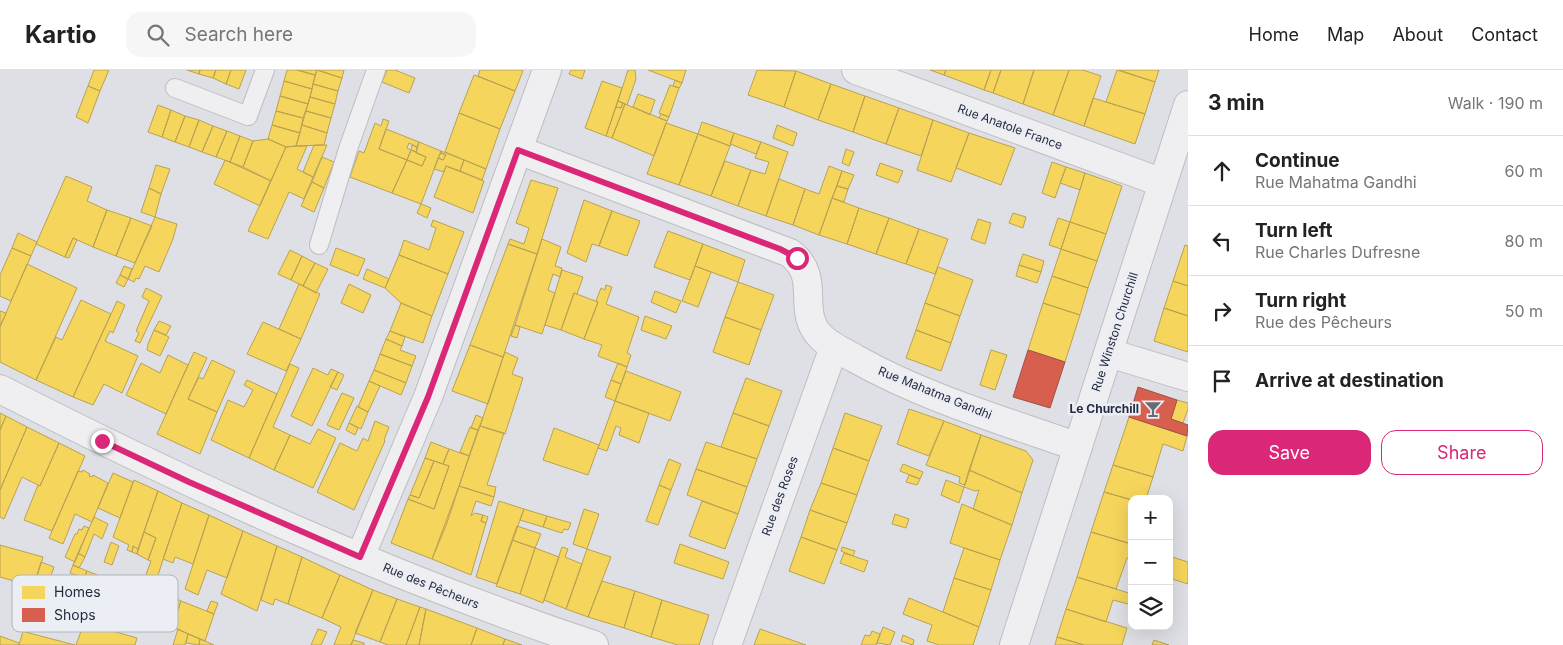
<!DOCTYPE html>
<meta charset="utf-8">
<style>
:root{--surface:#fff;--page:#f6f6f6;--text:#222;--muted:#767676;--line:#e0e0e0;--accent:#db2777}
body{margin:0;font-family:Inter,sans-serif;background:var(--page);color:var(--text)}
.controls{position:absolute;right:15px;bottom:15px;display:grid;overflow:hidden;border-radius:10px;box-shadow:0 5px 20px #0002}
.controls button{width:45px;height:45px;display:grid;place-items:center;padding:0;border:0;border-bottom:1px solid var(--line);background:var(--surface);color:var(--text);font:25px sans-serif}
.stop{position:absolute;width:15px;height:15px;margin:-11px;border:4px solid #db2777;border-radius:50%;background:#fff}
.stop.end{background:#db2777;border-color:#fff;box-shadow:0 1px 5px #0008}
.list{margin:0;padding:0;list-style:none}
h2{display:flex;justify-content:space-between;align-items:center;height:65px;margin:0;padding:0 20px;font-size:21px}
h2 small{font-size:16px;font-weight:400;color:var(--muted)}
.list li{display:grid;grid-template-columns:32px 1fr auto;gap:15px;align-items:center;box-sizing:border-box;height:70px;padding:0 20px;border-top:1px solid var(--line)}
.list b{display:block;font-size:19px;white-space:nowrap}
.list p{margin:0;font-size:16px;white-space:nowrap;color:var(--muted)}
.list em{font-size:16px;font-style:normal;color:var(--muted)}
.actions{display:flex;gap:10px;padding:15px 20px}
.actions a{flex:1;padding:11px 0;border:1px solid var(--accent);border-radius:15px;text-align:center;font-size:18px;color:var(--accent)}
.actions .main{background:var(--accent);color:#fff}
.icon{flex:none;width:28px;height:28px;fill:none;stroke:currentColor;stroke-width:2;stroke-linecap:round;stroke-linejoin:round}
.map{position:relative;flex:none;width:1188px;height:575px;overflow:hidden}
header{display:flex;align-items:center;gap:30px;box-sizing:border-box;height:70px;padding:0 25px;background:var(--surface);border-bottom:1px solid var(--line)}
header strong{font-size:24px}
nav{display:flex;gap:28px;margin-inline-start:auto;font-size:18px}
.search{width:350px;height:45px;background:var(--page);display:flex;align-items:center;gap:12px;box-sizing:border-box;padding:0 18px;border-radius:15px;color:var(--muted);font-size:19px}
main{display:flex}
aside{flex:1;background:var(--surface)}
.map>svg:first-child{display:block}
</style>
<header>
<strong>Kartio</strong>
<div class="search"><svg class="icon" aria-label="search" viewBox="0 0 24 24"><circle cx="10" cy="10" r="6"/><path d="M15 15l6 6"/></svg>Search here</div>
<nav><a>Home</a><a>Map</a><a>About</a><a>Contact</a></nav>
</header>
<main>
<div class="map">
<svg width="1188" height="575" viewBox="0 0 1188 575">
<rect width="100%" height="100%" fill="#dfe0e5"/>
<path fill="#f6d55c" stroke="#b8a253" d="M94,0H109L100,21L88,16Z
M187,0H200L199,4Z
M200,0H216L213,8L199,4Z
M216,0H231L226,14L213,8Z
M231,0H246L239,19L226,14Z
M287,0H297L315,5L312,19L284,11Z
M297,0H317L315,5Z
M317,0H344L342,8Z
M317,0L342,8L338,21L313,14Z
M387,0H395L415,8L409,23L382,12Z
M480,0H521L523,1L515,21L478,6Z
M571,0H585L582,9L569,4Z
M628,0H635L636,9L627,35L618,31Z
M648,0H686L682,13Z
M757,0L796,1L784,37L748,25Z
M930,0H946L944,5Z
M946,0H991L984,20L944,5Z
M991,0H1001L993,23L984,20Z
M1001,0H1034L1023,34L993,23Z
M1034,0H1069L1053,45L1023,34Z
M1069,0H1083L1101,6L1084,56L1053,45Z
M1117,0L1155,12L1145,44L1106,32Z
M1119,0H1159L1155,12Z
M796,1L831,14L818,50L784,37Z
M474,5L515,21L500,59L459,43Z
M675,10L682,13L679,18L673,16Z
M284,11L312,19L308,34L280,26Z
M602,11L622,18L606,66L585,58Z
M313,14L338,21L335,34L310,27Z
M831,14L865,26L853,62L818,50Z
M670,15L679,18L669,47L659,43Z
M88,16L100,21L88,53L76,47Z
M638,24L655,30L650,45L633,37Z
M280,26L308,34L303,48L276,41Z
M865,26L899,38L886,74L853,62Z
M310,27L335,34L331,48L306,41Z
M1093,28L1145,44L1135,74L1084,56Z
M618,31L623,33L621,38L616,37Z
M623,33L625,34L612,68L606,66L616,37L621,38Z
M625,34L667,51L654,86L612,68Z
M158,35L171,40L162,67L148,62Z
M899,38L933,50L921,86L886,74Z
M171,40L185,46L175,72L162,67Z
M276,41L303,48L300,63L272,55Z
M306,41L331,48L327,63L302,55Z
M459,43L500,59L486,99L445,82Z
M661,44L669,47L667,51L659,48Z
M185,46L199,50L189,77L175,72Z
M383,49L389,51L379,79L407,90L392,123L350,107L359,81L364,83L375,53L381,56Z
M199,50L213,56L202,82L189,77Z
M933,50L969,63L951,112L917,100Z
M702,52L734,63L730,76L698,64Z
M666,53L698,64L679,115L647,104Z
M272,55L300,63L296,76L286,77L268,69Z
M302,55L327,63L324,75L296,76Z
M777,55L797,63L793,76L773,68Z
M213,56L227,61L216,87L202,82Z
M386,59L419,72L417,77L409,73L407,78L411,80L407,90L379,79Z
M227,61L240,66L230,92L216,87Z
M734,63L761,72L756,84L730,74Z
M969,63L1015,78L1001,115L956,98Z
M698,64L730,76L711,126L679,115Z
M240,66L253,71L243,97L230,92Z
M268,69L286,77L271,111L243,97L253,71Z
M419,72L441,81L421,134L392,123L407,90L422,96L426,87L416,83Z
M761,72L788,82L766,146L738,136L751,100L765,104L769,92L755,88Z
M314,75H327L313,107L303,102Z
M412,75L417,77L416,82L411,80Z
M296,76H307L297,99L313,107L304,129L289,122L268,169L248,161L286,77Z
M846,79L854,82L849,96L842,93Z
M411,80L426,87L422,96L407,90Z
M441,81L464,90L460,101L446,96L444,102L434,99L438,88L443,90L446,85L441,83Z
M441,83L446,85L443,90L438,88Z
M322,87L334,92L324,118L312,112Z
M225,90L271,111L260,136L214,114Z
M464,90L486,99L482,110L460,101Z
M725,91L751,100L738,136L711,126Z
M1052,92L1066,97L1055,128L1042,123Z
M880,93L903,101L898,113L876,105Z
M156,95L170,99L161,124L149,118Z
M446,96L484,111L473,143L434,127Z
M829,96L842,101L819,165L793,155L805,119L819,124Z
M1066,97L1085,103L1080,120L1060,113Z
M842,101L854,105L848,119L837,116Z
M1085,103L1122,116L1106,164L1070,152Z
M66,106L92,117L87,131L107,140L93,177L73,168L65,187L36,174Z
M779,109L805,119L793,155L766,146Z
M531,110L558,118L537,184L508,174L510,169L524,174L529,158L516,153Z
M312,112L324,118L314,142L301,136Z
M837,116L848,119L844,132L832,128Z
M149,118L161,124L155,147L141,142Z
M832,128L859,138L847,174L819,165Z
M584,130L612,141L599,176L592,174L586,192L567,183Z
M421,134L431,138L427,148L417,143Z
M859,138L889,148L876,184L847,174Z
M107,140L131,148L116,186L93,177Z
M612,141L640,151L627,186L599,176Z
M1013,143L1026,147L1023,158L1009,153Z
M155,147L177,154L173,169L159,202L145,196L139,209L136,208L134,212L128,209Z
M131,148L152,156L135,193L116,186Z
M889,148L919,159L906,194L876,184Z
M1058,148L1070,152L1061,179L1049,175Z
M978,149L991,153L985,174L971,169Z
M433,150L464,162L448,204L399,185L404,170L429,180L436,158L431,156Z
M1070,152L1106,164L1097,191L1061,179Z
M919,159L948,169L935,204L906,194Z
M668,161L703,174L690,210L654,197Z
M18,163L37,172L31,186L12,178Z
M73,168L77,170L69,188L65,187Z
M542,169L561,177L555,196L562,198L560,207L553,204L548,220L555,223L542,264L515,255Z
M508,174L537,184L503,287L470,275Z
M703,174L745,190L738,212L695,196Z
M1185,175L1188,176V216L1173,211Z
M12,178L31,186L11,231L0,226V205Z
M336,178L365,189L358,206L330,195Z
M1061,179L1097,191L1088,218L1052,206Z
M290,180L302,186L291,210L278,204Z
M1023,184L1044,191L1041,202L1019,195Z
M399,185L448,204L432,246L401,233L385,218Z
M302,186L315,193L303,216L291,210Z
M315,193L328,199L316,223L303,216Z
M27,194L77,218L36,310L0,292V257Z
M1019,195L1041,202L1037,213L1016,206Z
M124,196L132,199L128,209L120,205Z
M695,196L711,202L698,237L682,231Z
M938,197L973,210L960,246L925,233Z
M367,199L389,209L385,218L363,209Z
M562,200L583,207L577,224L574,223L561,260L545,255Z
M120,205L128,209L124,217L116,213Z
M1052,206L1088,218L1080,245L1043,233Z
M1173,211L1188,216V246L1164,238Z
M738,212L774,225L761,260L725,247Z
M299,214L320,224L301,269L279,259Z
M349,214L371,225L363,243L341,233Z
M606,215L612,217L606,234L639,247L627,283L631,285L627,297L598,286L602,275L584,269L598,232L596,231L601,218L605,220Z
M146,218L162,226L140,273L135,271L139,263L136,261L149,231L142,227Z
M655,221L681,231L676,243L651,232Z
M574,223L598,232L584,269L561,260Z
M81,230L111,244L73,327L36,310L56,267L62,270Z
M117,231L125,235L113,263L110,261L105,271L138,286L122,323L104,314L93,335L73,327Z
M401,233L432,246L423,273L390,261Z
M925,233L960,246L951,273L916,260Z
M1043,233L1080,245L1065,292L1028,280Z
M1164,238L1188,246V282L1154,271Z
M0,241L6,243L0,257Z
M645,246L672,256L666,269L641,260Z
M725,247L761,260L749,295L713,282Z
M159,251L171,256L166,265L154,260Z
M263,252L301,269L286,301L247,284Z
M515,255L520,257L517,268L511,266Z
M154,260L169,267L160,286L147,280L148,274Z
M916,260L951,273L941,301L906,288Z
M390,261L405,267L402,276L386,269Z
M386,269L402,276L400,280L416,286L412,296L380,284Z
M470,275L503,287L488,334L452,321Z
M991,280L1007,285L995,320L980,315Z
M194,282L207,288L188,329L217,342L200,384L157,364Z
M505,282L518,288L512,304L523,308L505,364L480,356Z
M380,284L412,296L406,313L374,300Z
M168,285L188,295L166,344L126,325L141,293L160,303Z
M212,290L235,301L217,342L188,329L199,307L203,309Z
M618,293L627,297L621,314L611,310Z
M290,294L299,298L273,357L290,365L274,400L249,388Z
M313,298L328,305L331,299L338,302L312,356L291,346Z
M374,300L406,313L401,325L369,311Z
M626,301L681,322L670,351L615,331Z
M338,302L344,305L337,320L330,317Z
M746,308L782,321L769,356L733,343Z
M247,310L277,324L249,388L211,370L228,330L244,337L253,320L244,315Z
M611,310L621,314L615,331L605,327Z
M369,311L380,316L368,342L358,337Z
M342,323L354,328L339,360L327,355Z
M1177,330L1188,333V339L1183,353L1171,349Z
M615,331L649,343L639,373L619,365L621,358L616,356L607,381L598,378Z
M357,336L368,342L361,359L349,353Z
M909,339L944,351L929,386L897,374Z
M0,343L6,346L0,360Z
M733,343L769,356L757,389L721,377Z
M845,343L882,356L869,391L833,378Z
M476,345L483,348L478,360L471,358Z
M6,346L27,357L0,420V360Z
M1129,347L1187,366L1183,381L1163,374L1153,407L1113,395Z
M375,351L389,357L384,370L385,371L354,440L317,422L340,373L357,381L363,368L368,371Z
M944,351L981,365L965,415L959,413L960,407L926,395Z
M349,353L358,358L355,365L346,360Z
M480,356L504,363L487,415L496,417L494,427L459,416Z
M27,357L59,373L40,416L22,407L4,449L0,447V420Z
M470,357L478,360L469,386L460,382Z
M554,358L599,375L588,405L543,390Z
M318,359L336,368L313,418L274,400L290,365L310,374Z
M981,365L1026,381L1033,390L1022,423L969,400Z
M431,372L449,379L443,394L425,388Z
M706,372L757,389L747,417L696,399Z
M59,373L85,386L52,461L24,450L38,415L40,416Z
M833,378L869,391L857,425L821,413Z
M449,379L469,386L447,453L432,489L391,473L408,429L434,439L449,396L443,394Z
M425,388L434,391L419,428L410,425Z
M669,389L681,394L671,420L659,415Z
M434,391L449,396L434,439L408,429L410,425L419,428Z
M903,394L923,402L920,409L900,401Z
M1113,395L1153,407L1146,429H1132V430L1104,422Z
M696,399L747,417L738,444L687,425Z
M83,400L90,404L89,406L92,407L93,405L108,413L92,452L75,444L63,474L49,468L78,401L82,402Z
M969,400L1022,423L1012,455L973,439L979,420L975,421L964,417Z
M113,403L133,412L120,448L98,438Z
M909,405L920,409L917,415L906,412Z
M134,410L158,421L138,479L133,476L132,482L127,480L129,475L113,467Z
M946,410L964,417L959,433L941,425Z
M821,413L857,425L847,453L810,440Z
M659,415L671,420L658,455L646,451Z
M459,416L494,427L491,436L476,431L471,446L475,443L483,445L481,451L486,453L471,505L432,489Z
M158,421L182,433L152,523L143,520L146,511L144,510L151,491L148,490L156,468L144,462Z
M1104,422L1132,430L1131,474L1091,462Z
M499,431L524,439L497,514L476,507Z
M702,431L738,444L725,479L689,466Z
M182,433L209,445L193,494L175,487L173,493L163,489Z
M962,434L1012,455L1000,490L950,473Z
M524,439L547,446L543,457L520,450Z
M584,439L599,444L587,479L573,474Z
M810,440L847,453L837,480L801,467Z
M895,444L909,449L906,458L892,454Z
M209,445L243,461L227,508L207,500L198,525L185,519Z
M483,445L488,447L486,453L481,451Z
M547,446L571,453L568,460L564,459L562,463L543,457Z
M94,447L108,454L102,469L94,464L85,487L78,483Z
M84,456L89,458L75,492L65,487L75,464H77L79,459L82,460Z
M517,456L541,464L535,478L512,470Z
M243,461L277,476L257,541L221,524Z
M144,462L156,468L148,490L137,484Z
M1091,462L1132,474V489L1127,488L1116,519L1077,507Z
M801,467L837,480L824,514L789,501Z
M512,470L535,478L520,524L496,516Z
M111,472L119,476L112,495L104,492Z
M680,474L729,492L723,509L674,493Z
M0,475L43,487L27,538L18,536L24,514L0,507Z
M133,476L138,479L137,484L132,482Z
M277,476L302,487L288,534L275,529L273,535L261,530Z
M562,477L568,479L565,487L582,494L566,539L544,530Z
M842,477L855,481L853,486L841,481Z
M535,478L559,487L543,533L520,524Z
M964,478L1000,490L991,520L954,508Z
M587,479L611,487L588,547L566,539Z
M78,483L85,487L79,498L73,495Z
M844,483L868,491L864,502L840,493Z
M1169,486L1188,492V514L1169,508Z
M302,487L340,505L322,548L288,534Z
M41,492L54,497L35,551L31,557L29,563L23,561L31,536L28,535Z
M73,495L87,501L84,508L70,503Z
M87,501L100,506L97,513L84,508Z
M340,505L373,520L351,575H334L341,557L322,548Z
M1077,507L1132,524V535L1113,530L1106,552L1066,539Z
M954,508L991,520L979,557L943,542Z
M602,511L635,521L624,558L588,547Z
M154,518L181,531L172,557L145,545Z
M373,520L397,529L380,572L355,563Z
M635,521L662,530L651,567L624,558Z
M909,528L979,557L973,575H939L927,571L932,555L903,544Z
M397,529L420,537L406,575H388L380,572Z
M662,530L709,545L699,575H678L651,567Z
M181,531L214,544L205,571L172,557Z
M211,531L218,533L214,544L207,541Z
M420,537L426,539L419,575H406Z
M426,539L477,558L471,575H419Z
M1066,539L1127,558L1122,575H1084L1057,567Z
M84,553L137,568L135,575H76Z
M883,557L895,562L890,575L877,573Z
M477,558L505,569L503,575H471Z
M178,559L188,564L185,575H173Z
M318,559L327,562L321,575H311Z
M760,559L806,575H754Z
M23,561L29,563L75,575H19Z
M872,561L880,564L876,575H861L865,565L870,566Z
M188,564L200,569L199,575L186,573Z
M903,565L914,570L913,575L901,571Z
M0,566L19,573V575H0Z
M1057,567L1084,575H1055Z
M200,569L205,571L214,575H199Z
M505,569L522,575H503Z
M353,570L364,573V575H351Z
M1154,570L1169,575H1152Z"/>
<path fill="#d6604d" stroke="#a15048" d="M1028,280L1065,292L1050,338L1013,327Z
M1138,317L1177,330L1171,349L1188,355L1187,366L1129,347Z"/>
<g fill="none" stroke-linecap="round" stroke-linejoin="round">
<g stroke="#bdbec3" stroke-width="20">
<path id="lane" d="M175,18L248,46L265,0
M319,175L348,79L376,0"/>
</g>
<g stroke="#bdbec3" stroke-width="30">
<path id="street" d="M856,0L1163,113
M518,80L790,183C823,208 795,241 821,267C831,277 844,282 856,289C925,328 1005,351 1078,377
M1109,283L1188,307
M0,319C192,417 389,507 594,575
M360,487L428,327L547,0
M727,575L834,277
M1014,575L1188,35"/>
</g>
<use href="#lane" stroke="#efeff1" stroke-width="18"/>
<use href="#street" stroke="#efeff1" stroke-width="28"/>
</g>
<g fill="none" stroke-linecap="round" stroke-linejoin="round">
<path stroke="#db2777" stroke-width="6" d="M102,371L189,412L360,487L428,327L518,80L780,179L797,188"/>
</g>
<defs>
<g id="bar-bare" transform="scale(1.35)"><path d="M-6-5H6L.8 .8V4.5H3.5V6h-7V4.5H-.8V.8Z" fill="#676a78" stroke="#eceef5" stroke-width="2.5" paint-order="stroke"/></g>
</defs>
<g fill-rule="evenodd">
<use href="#bar-bare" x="1153" y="339"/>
</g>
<g text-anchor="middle" stroke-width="5" stroke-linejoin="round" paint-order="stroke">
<g font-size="12" fill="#262b3e" stroke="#eceef5">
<text transform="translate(1010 57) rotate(20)" y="4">Rue Anatole France</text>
<text transform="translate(1115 262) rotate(-72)" y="4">Rue Winston Churchill</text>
<text transform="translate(935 323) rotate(22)" y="4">Rue Mahatma Gandhi</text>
<text transform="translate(780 426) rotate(-70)" y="4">Rue des Roses</text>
<text transform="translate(431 516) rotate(22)" y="4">Rue des Pêcheurs</text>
</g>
<g font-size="12" font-weight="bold" fill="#262b3e" stroke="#eceef5" text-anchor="end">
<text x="1139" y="343">Le Churchill</text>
</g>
</g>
<rect x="12" y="505" width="166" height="57" rx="8" fill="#eceef5" stroke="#b1b4be" stroke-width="1"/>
<rect x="22" y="516" width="23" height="13" fill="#f6d55c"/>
<rect x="22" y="538" width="23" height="14" fill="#d6604d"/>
<g font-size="14" fill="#262b3e">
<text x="54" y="527">Homes</text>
<text x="54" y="550">Shops</text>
</g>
</svg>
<div class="controls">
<button>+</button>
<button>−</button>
<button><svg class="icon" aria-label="layers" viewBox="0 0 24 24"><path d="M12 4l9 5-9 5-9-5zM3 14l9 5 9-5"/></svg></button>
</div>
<div class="stop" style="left:797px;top:188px"></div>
<div class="stop end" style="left:102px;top:371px"></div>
</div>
<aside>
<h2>3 min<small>Walk · 190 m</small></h2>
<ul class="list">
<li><svg class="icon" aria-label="ahead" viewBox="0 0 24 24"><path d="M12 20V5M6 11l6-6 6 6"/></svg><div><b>Continue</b><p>Rue Mahatma Gandhi</p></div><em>60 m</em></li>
<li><svg class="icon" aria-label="left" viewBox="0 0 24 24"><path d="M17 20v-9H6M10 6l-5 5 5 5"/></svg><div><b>Turn left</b><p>Rue Charles Dufresne</p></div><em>80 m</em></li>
<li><svg class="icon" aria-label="right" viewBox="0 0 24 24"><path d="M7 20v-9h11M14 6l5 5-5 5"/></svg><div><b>Turn right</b><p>Rue des Pêcheurs</p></div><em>50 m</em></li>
<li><svg class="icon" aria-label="arrive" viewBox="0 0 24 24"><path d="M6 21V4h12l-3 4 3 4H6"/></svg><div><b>Arrive at destination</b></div></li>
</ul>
<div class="actions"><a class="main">Save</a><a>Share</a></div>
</aside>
</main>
